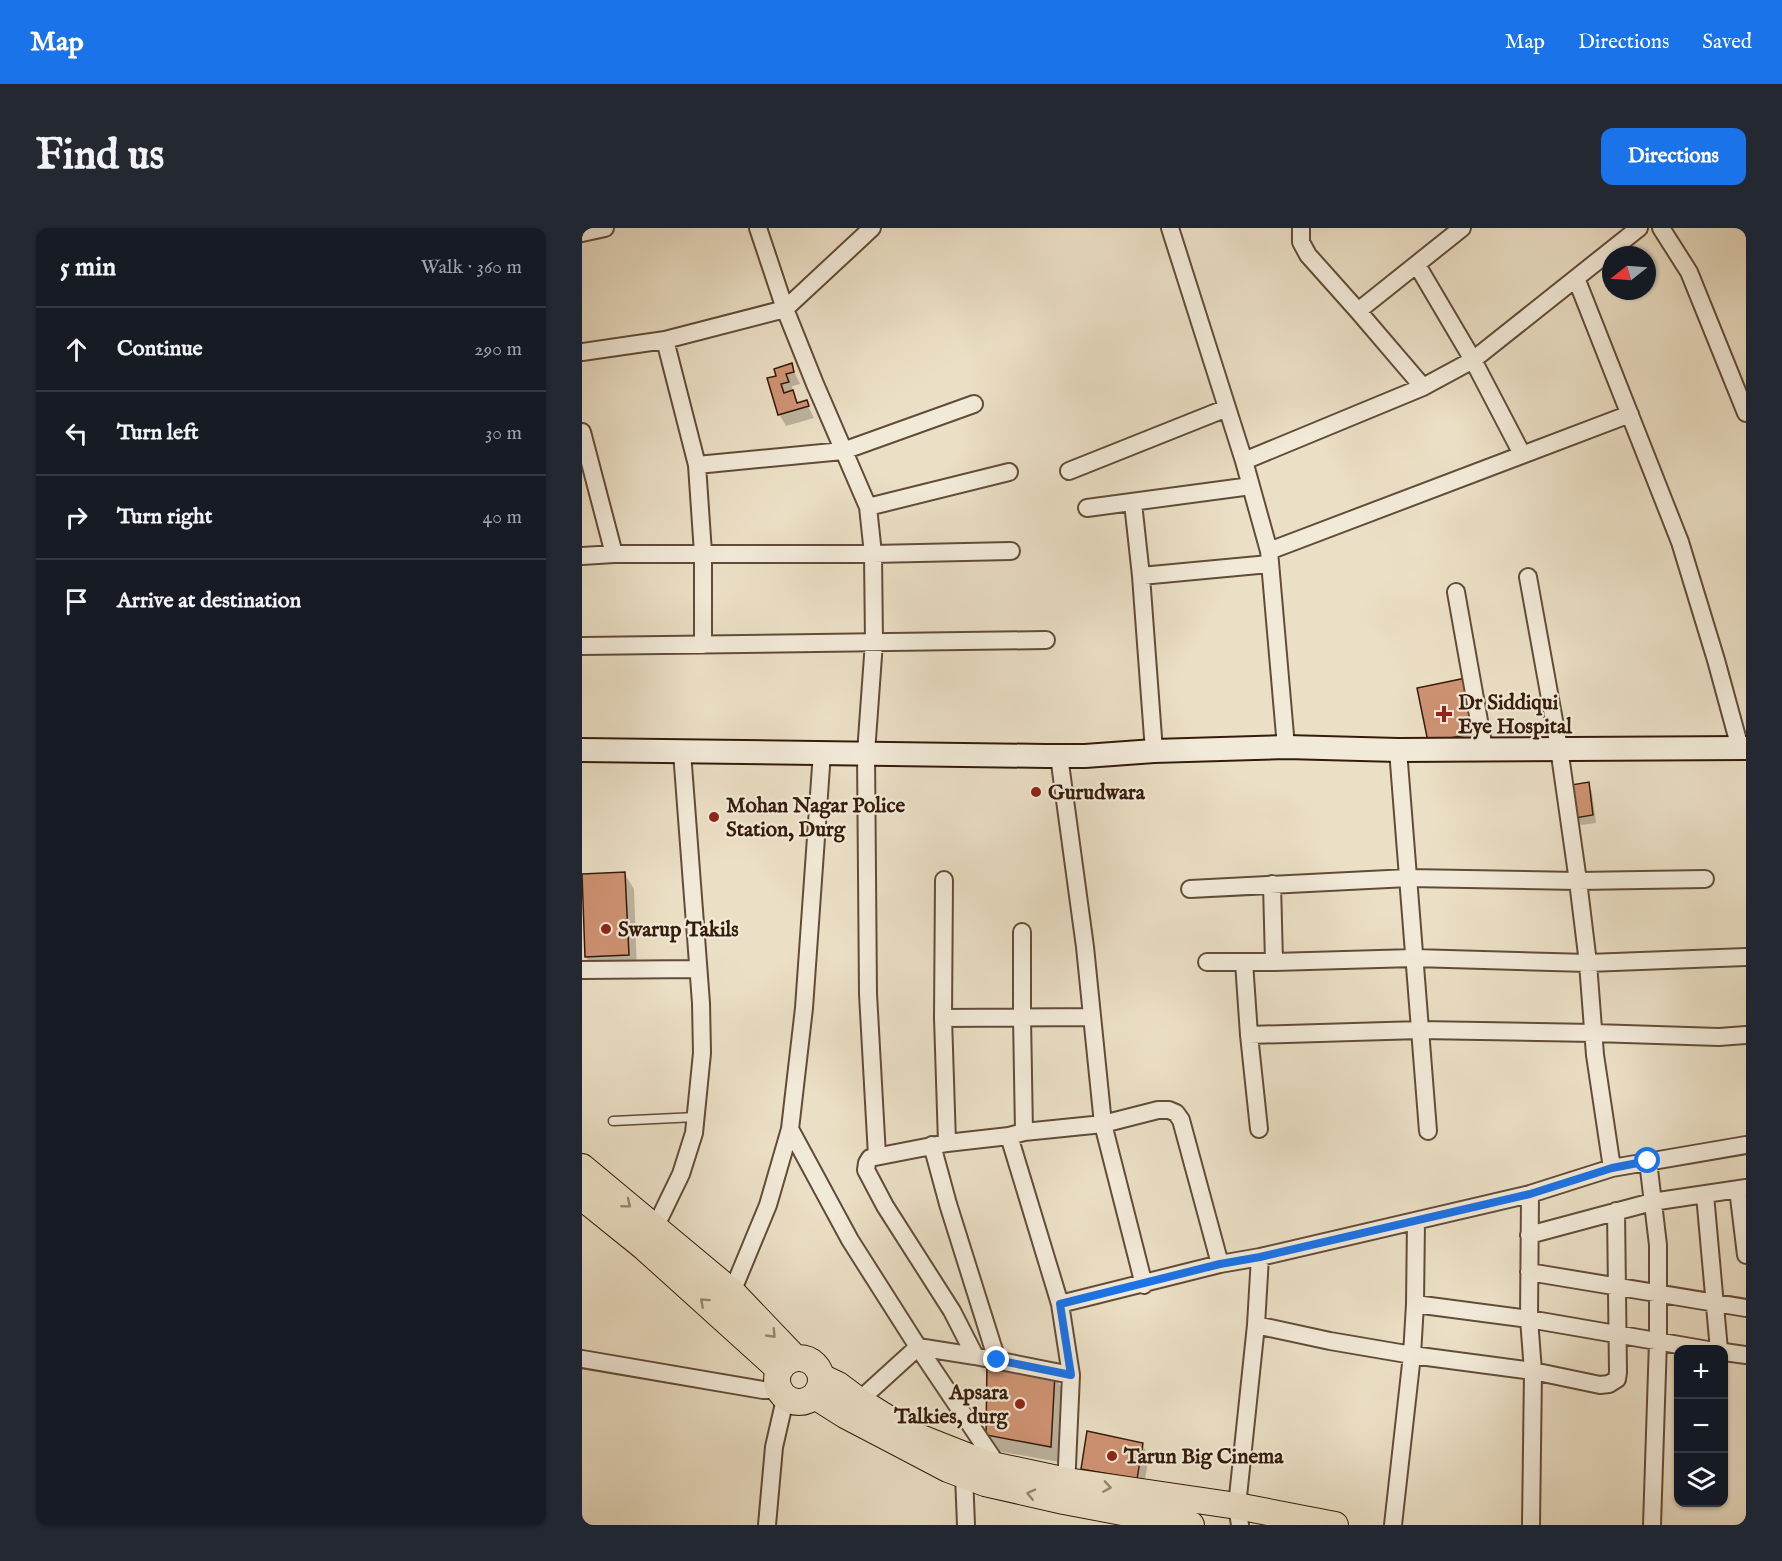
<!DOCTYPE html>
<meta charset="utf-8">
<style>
:root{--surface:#171b24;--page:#242831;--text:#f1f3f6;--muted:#9ea1a6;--line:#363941;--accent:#1a73e8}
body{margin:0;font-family:"IM FELL English",serif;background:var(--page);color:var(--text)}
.controls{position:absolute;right:18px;bottom:18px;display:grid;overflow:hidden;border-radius:12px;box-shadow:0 2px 4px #0004}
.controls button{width:54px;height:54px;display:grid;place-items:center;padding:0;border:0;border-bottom:2px solid var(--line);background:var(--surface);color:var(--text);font:30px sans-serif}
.compass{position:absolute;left:1020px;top:18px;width:54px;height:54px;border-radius:50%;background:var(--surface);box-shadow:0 2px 4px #0004;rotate:253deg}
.stop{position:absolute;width:18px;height:18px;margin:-14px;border:4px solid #1a73e8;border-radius:50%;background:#fff}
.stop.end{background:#1a73e8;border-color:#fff;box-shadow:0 2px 6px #0008}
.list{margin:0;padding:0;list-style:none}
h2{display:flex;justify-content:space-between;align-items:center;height:78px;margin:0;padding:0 24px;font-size:26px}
h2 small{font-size:20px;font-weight:400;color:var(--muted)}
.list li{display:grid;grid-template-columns:39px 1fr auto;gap:18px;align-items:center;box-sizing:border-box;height:84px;padding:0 24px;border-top:2px solid var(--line)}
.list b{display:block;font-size:22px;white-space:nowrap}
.list em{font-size:20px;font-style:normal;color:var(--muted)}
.icon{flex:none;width:33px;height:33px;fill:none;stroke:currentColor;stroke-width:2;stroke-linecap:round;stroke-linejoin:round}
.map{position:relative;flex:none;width:1164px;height:1297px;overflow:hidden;border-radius:12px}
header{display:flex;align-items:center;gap:36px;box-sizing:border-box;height:84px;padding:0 30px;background:var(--accent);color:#fff}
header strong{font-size:28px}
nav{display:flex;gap:33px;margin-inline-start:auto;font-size:21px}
.intro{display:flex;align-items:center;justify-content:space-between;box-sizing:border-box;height:144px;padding:0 36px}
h1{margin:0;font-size:42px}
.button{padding:15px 27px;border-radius:12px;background:var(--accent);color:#fff;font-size:21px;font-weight:700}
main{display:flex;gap:36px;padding:0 36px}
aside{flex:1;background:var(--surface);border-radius:12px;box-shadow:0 2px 4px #0004}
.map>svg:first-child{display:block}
</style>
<header>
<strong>Map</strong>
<nav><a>Map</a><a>Directions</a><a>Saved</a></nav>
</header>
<div class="intro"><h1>Find us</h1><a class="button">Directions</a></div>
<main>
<aside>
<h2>5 min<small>Walk · 360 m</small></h2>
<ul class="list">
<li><svg class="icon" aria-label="ahead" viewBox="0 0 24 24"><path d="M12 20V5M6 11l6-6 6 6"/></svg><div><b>Continue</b></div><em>290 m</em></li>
<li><svg class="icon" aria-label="left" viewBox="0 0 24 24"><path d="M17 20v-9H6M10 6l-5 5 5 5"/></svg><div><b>Turn left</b></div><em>30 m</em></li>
<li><svg class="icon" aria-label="right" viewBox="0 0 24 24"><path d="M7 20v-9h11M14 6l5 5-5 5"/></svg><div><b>Turn right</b></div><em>40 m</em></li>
<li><svg class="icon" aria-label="arrive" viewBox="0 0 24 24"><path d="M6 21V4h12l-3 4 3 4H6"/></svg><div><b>Arrive at destination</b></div></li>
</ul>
</aside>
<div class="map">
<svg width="1164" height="1297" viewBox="0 0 1164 1297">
<rect width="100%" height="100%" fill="#ebdfc5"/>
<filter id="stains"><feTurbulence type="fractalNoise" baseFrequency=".00333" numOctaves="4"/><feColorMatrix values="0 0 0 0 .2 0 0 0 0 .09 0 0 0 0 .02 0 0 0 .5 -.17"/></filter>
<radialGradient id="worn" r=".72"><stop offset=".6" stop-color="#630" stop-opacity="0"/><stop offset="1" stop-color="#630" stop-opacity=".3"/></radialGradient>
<path fill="#0003" d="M209,137L218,156L210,158L211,166L217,176L224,174L232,190L204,198L197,186L196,149Z
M884,452L903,520L857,530Z
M1006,556L1010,564L1014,595L999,597L995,589Z
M42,645L52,661L55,743L13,745L4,729L0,647Z
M472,1147L481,1163L477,1234L415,1223L405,1207Z
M560,1216L567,1228L561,1263L507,1253L500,1241Z"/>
<path fill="#cf9373" stroke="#351b09" stroke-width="1.5" d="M210,135L212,144L204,146L207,154L199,156L202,165L211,162L215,175L225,172L227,178L196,187L185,150L194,148L192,141Z
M884,450L895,505L846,514L835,460Z
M1007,554L1011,587L993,590L989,557Z
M43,644L47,727L3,729L0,646Z
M405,1133L473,1145L469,1219L404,1207Z
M505,1203L561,1215L555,1251L499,1241Z"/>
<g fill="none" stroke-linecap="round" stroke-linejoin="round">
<g stroke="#624c38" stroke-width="11">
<path id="lane" d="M31,893L114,889"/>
</g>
<g stroke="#624c38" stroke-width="20">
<path id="street" d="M176,0L203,81L233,156L286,279L291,326L292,414L284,525L286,766L295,928
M588,0L662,233L687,323L704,519
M719,0V14L726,27L776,83L841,159
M1079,0L1107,44L1164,185
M0,5L23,0
M835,37L891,132L940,226
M994,50L1098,314L1134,432L1158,520
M776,83L880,0
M83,112L115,237L261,223L392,176
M0,124L83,112L203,81L290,0
M0,204L32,326
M662,233L841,159L891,132L1057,0
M115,237L121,325V417
M487,243L645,180
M551,275L559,348L572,523
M286,279L427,244
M505,280L669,258
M687,323L1048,186
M0,328L32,326H291L429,323
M559,348L687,336
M946,349L977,520L996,653L1006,735L1013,827L1030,940
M874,364L902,521
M0,418L464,412
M816,522L846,903
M477,528L503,719L521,896L562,1057
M362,652L361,790L365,915
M690,656L692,734
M608,661L826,650L996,653L1123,651
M440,704V789L442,904
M625,734H692L832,730L1006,735L1164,729
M662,734L667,807L677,901
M0,742L115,741
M361,790L510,789
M667,807L838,802L1012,805L1137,809L1164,807
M208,901L268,1012L336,1119L416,1238
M427,908L478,1076L489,1147L484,1260
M350,917L366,976L415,1132
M1066,933L1076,1017V1113L1070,1297
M1156,961L1164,1027
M948,966L947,1091L951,1143L949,1297
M1123,967L1137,1122
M947,1007L1070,974L1164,960
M69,1008L99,946L112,905L120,825L119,775L100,524
M947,1044L1164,1080
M150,1064L186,977L208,901L222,780L240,524
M478,1076L638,1036L678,1029L948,966L1030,940L1164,917
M833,1076L947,1091L1126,1122
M674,1097L748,1113L830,1127L951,1143L1018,1157L1027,1156L1035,1151L1036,1144L1034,983
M1142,1124L1164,1127
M393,1128L370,1083L303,978L284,942L285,935L288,930L365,915L427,908L442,904L521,896L576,882H587L594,885L599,892L638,1036
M0,1131L181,1162H196
M270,1179L336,1119L393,1128L489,1147
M382,1247L384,1297
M185,1297L192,1219L203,1171
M658,1297L655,1278L674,1097L678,1029
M811,1297L830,1127L833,1076L834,993"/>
</g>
<g stroke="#351b09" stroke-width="26">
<path id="secondary" d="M0,522L464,528H503L572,523L704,519L816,522L1164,520"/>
</g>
<g stroke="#351b09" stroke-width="28">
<path id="primary" d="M0,939L150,1064L213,1130
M0,969L62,1019L197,1141
M195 1152a22 22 0 1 1 44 0a22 22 0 1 1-44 0Z
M239,1149L256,1157L276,1172L334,1208L405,1236L485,1253L655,1278L753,1297
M233,1168L263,1187L328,1221L366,1241L403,1255L482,1273L609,1297"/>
</g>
<use href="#lane" stroke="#f2ead9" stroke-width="8"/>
<use href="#street" stroke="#f2ead9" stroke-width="16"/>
<use href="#secondary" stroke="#f2ead9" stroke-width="22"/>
<use href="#primary" stroke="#ebdfc5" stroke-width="26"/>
</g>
<defs><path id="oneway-chevron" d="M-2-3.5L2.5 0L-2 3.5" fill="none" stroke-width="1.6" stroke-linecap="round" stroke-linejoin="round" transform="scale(1.5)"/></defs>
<g stroke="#998770">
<use href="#oneway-chevron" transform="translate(45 976) rotate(39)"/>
<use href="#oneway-chevron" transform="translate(122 1074) rotate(-138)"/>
<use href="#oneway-chevron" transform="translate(190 1106) rotate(46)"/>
<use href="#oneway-chevron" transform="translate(525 1259) rotate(9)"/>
<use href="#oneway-chevron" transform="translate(449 1266) rotate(-167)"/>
</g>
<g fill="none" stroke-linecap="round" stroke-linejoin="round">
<path stroke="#1a73e8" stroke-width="8" d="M415,1132L489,1147L478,1076L638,1036L678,1029L948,966L1030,940L1066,933"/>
</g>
<g fill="#8f2418" stroke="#f2ead9" stroke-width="2">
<path d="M859 477h6v6h6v6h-6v6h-6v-6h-6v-6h6z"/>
<circle cx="454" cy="564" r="6"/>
<circle cx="132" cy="589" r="6"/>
<circle cx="24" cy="701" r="6"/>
<circle cx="438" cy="1176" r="6"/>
<circle cx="530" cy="1228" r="6"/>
</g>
<g text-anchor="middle" stroke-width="4.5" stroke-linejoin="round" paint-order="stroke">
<g font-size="21" font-weight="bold" fill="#351b09" stroke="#f2ead9" text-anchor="start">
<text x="876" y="481">Dr Siddiqui<tspan x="876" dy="24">Eye Hospital</tspan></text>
<text x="466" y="571">Gurudwara</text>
<text x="144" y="584">Mohan Nagar Police<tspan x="144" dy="24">Station, Durg</tspan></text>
<text x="36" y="708">Swarup Takils</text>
<text x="426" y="1171" text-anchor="end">Apsara<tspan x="426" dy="24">Talkies, durg</tspan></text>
<text x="542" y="1235">Tarun Big Cinema</text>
</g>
</g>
<rect width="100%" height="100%" filter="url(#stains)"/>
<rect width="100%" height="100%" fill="url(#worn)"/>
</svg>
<div class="controls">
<button>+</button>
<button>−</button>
<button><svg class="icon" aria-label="layers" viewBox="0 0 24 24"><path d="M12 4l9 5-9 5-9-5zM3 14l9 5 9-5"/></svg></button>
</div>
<svg class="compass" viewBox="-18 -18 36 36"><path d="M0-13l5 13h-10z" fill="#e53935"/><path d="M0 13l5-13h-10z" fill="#9ea1a6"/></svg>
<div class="stop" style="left:1066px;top:933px"></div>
<div class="stop end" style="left:415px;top:1132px"></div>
</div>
</main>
